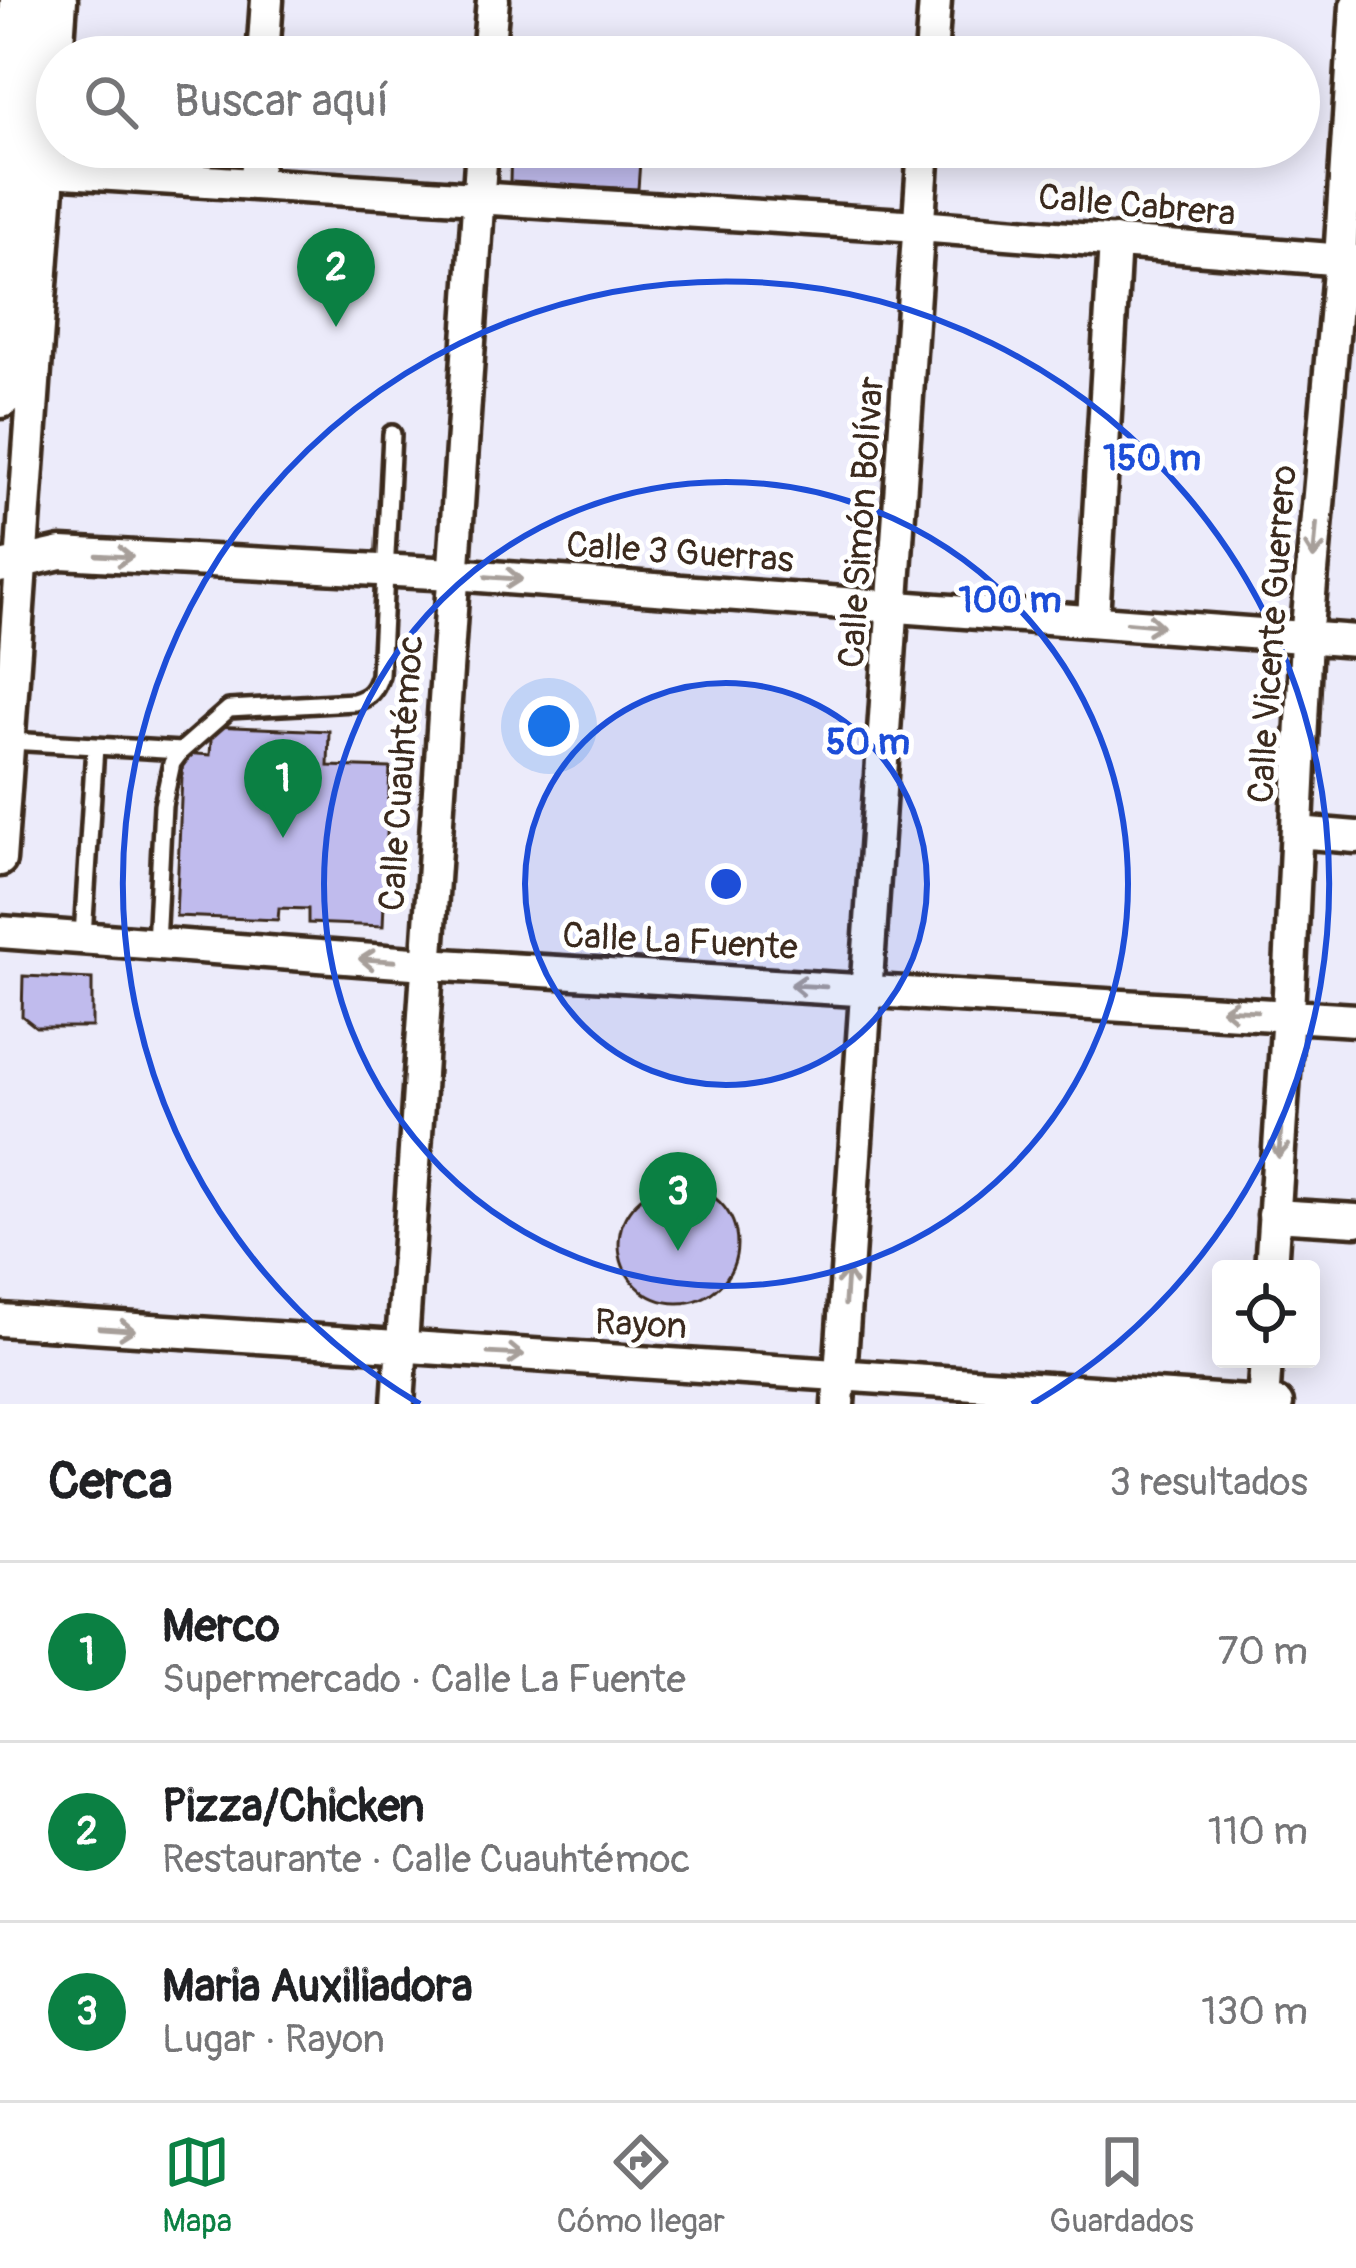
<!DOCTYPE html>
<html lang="es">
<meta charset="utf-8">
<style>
:root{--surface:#fff;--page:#f2f2f2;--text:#202124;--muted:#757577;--line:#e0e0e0;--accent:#0b8043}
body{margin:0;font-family:Pangolin,sans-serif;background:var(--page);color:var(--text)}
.controls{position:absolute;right:36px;bottom:36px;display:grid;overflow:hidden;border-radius:12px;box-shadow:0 6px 30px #0003}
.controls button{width:108px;height:108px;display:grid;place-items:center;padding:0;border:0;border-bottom:3px solid var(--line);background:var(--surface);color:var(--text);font:60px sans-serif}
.you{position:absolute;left:549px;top:726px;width:42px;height:42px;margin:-30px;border:9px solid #fff;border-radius:50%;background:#1a73e8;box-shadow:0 0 0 18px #1a73e833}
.badge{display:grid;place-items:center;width:78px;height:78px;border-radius:50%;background:var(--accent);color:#fff;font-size:39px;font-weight:700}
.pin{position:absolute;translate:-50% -99px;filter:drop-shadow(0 3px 6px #0008)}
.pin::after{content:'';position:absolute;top:63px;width:42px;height:36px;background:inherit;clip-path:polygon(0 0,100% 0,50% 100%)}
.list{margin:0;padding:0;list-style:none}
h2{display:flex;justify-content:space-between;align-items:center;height:156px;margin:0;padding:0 48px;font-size:51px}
h2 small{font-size:39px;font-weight:400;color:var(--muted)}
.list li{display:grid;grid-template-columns:78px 1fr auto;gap:36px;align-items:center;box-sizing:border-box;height:180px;padding:0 48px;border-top:3px solid var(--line)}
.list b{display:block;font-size:45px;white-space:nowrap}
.list p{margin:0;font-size:39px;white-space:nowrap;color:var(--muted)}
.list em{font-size:39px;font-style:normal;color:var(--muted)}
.icon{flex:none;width:66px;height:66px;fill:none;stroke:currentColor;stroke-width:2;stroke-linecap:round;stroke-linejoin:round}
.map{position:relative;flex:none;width:1356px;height:1404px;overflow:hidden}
.search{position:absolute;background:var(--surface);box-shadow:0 6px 30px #0003;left:36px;right:36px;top:36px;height:132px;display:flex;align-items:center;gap:30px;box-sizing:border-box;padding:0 42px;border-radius:66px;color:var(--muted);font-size:45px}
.sheet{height:696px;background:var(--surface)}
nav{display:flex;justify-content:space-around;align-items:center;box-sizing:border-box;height:168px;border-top:3px solid var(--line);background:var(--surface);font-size:33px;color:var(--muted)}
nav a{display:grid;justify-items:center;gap:6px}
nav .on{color:var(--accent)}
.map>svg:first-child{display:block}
</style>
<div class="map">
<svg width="1356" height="1404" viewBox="0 0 1356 1404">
<rect width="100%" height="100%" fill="#ecebfa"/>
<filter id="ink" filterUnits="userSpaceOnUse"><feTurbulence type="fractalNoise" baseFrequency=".00833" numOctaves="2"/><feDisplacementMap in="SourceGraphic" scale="24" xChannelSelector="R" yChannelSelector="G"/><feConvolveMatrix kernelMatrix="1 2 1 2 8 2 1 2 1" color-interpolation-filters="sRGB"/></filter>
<g filter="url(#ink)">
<path fill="#c0bbed" stroke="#3b2a1e" stroke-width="3" d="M516,44L649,53L648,57H515Z
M511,147H641L638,189L510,182Z
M212,726L329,731L328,766L390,768L383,926L308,923V909L279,908L278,920L176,916L183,753L210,755Z
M23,976L92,979V1027H36L22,1016Z
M619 1244a59 59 0 1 1 118 0a59 59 0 1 1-118 0Z"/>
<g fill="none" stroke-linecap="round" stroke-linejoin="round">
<g stroke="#3b2a1e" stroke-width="24">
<path id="lane" d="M10,741L181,751
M83,936L95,747
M156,944L163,805L172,763L181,751L229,709L354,702C370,697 375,691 380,675L392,434"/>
</g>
<g stroke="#3b2a1e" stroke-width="39">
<path id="street" d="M57,57L61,0
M263,57L267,0
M488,57L493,0
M931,57L935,0
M49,171L919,226L1356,261
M256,182L258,147
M0,567L61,553L453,574L1356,641
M1093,619L1115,241
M1297,832L1356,837
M0,860L57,61
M0,932L426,964L1356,1020
M1274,1215L1356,1220
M1271,1269L1288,1013L1306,639L1340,260L1356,6
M0,1320L1277,1404
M398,1404L482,147
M838,1404L924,147
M1263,1404L1266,1359"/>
</g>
<g stroke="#3b2a1e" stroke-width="57">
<path id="primary" d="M0,393L25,0"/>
</g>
<use href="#lane" stroke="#fff" stroke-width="15"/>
<use href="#street" stroke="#fff" stroke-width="30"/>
<use href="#primary" stroke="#fff" stroke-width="48"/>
</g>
<defs><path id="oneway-shaft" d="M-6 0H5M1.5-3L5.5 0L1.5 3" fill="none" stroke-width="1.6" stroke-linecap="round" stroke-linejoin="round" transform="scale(3)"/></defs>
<g stroke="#a79f9a">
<use href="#oneway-shaft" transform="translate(1315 541) rotate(95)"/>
<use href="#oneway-shaft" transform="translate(115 556) rotate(3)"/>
<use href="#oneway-shaft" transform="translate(504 578) rotate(4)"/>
<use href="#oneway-shaft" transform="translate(1145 624) rotate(5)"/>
<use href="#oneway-shaft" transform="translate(377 960) rotate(-176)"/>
<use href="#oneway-shaft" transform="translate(808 986) rotate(-177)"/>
<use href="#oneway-shaft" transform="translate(1239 1010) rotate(-177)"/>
<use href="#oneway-shaft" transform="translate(1280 1140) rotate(94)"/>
<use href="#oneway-shaft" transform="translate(846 1287) rotate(-86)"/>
<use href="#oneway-shaft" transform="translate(117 1329) rotate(4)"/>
<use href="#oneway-shaft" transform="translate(506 1354) rotate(3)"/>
</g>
</g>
<circle cx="726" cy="884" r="201" fill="#1d4ed8" fill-opacity=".12"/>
<g fill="none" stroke="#1d4ed8" stroke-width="6">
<circle cx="726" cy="884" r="201"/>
<circle cx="726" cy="884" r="402"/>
<path d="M420 1404A603 603 0 1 1 1032 1404"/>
</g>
<g text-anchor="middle" stroke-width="10" stroke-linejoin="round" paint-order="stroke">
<g font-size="36" fill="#3b2a1e" stroke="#fff">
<text transform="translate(1137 204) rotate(5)" y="13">Calle Cabrera</text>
<text transform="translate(860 522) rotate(-86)" y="13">Calle Simón Bolívar</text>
<text transform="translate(680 551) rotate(4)" y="13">Calle 3 Guerras</text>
<text transform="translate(1271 634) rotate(-86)" y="13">Calle Vicente Guerrero</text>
<text transform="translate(400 773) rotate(-86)" y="13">Calle Cuauhtémoc</text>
<text transform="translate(680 940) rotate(3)" y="13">Calle La Fuente</text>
<text transform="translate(641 1323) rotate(3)" y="13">Rayon</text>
</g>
</g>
<circle cx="726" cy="884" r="18" fill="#1d4ed8" stroke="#fff" stroke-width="6"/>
<g font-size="36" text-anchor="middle" font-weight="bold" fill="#1d4ed8" stroke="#fff" stroke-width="10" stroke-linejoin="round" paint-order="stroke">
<text x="1152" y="470">150 m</text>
<text x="1010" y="612">100 m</text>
<text x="868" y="754">50 m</text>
</g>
</svg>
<div class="controls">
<button><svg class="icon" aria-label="locate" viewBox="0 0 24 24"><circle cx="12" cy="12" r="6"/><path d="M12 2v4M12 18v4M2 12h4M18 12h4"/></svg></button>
</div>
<div class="you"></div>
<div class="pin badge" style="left:283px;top:838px">1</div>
<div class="pin badge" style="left:336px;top:327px">2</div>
<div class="pin badge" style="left:678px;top:1251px">3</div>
<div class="search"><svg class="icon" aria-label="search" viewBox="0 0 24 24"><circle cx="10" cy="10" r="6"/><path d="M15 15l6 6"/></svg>Buscar aquí</div>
</div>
<section class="sheet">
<h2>Cerca<small>3 resultados</small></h2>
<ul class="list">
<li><span class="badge">1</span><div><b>Merco</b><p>Supermercado · Calle La Fuente</p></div><em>70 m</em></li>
<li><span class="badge">2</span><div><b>Pizza/Chicken</b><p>Restaurante · Calle Cuauhtémoc</p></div><em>110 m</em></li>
<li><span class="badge">3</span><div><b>Maria Auxiliadora</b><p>Lugar · Rayon</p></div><em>130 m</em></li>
</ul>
</section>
<nav>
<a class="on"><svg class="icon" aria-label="map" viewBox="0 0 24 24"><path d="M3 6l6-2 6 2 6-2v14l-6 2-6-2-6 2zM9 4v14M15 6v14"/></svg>Mapa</a>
<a><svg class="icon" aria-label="directions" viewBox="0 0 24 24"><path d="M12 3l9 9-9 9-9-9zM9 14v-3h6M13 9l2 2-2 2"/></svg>Cómo llegar</a>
<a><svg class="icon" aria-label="saved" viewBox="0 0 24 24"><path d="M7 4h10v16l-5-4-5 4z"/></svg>Guardados</a>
</nav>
